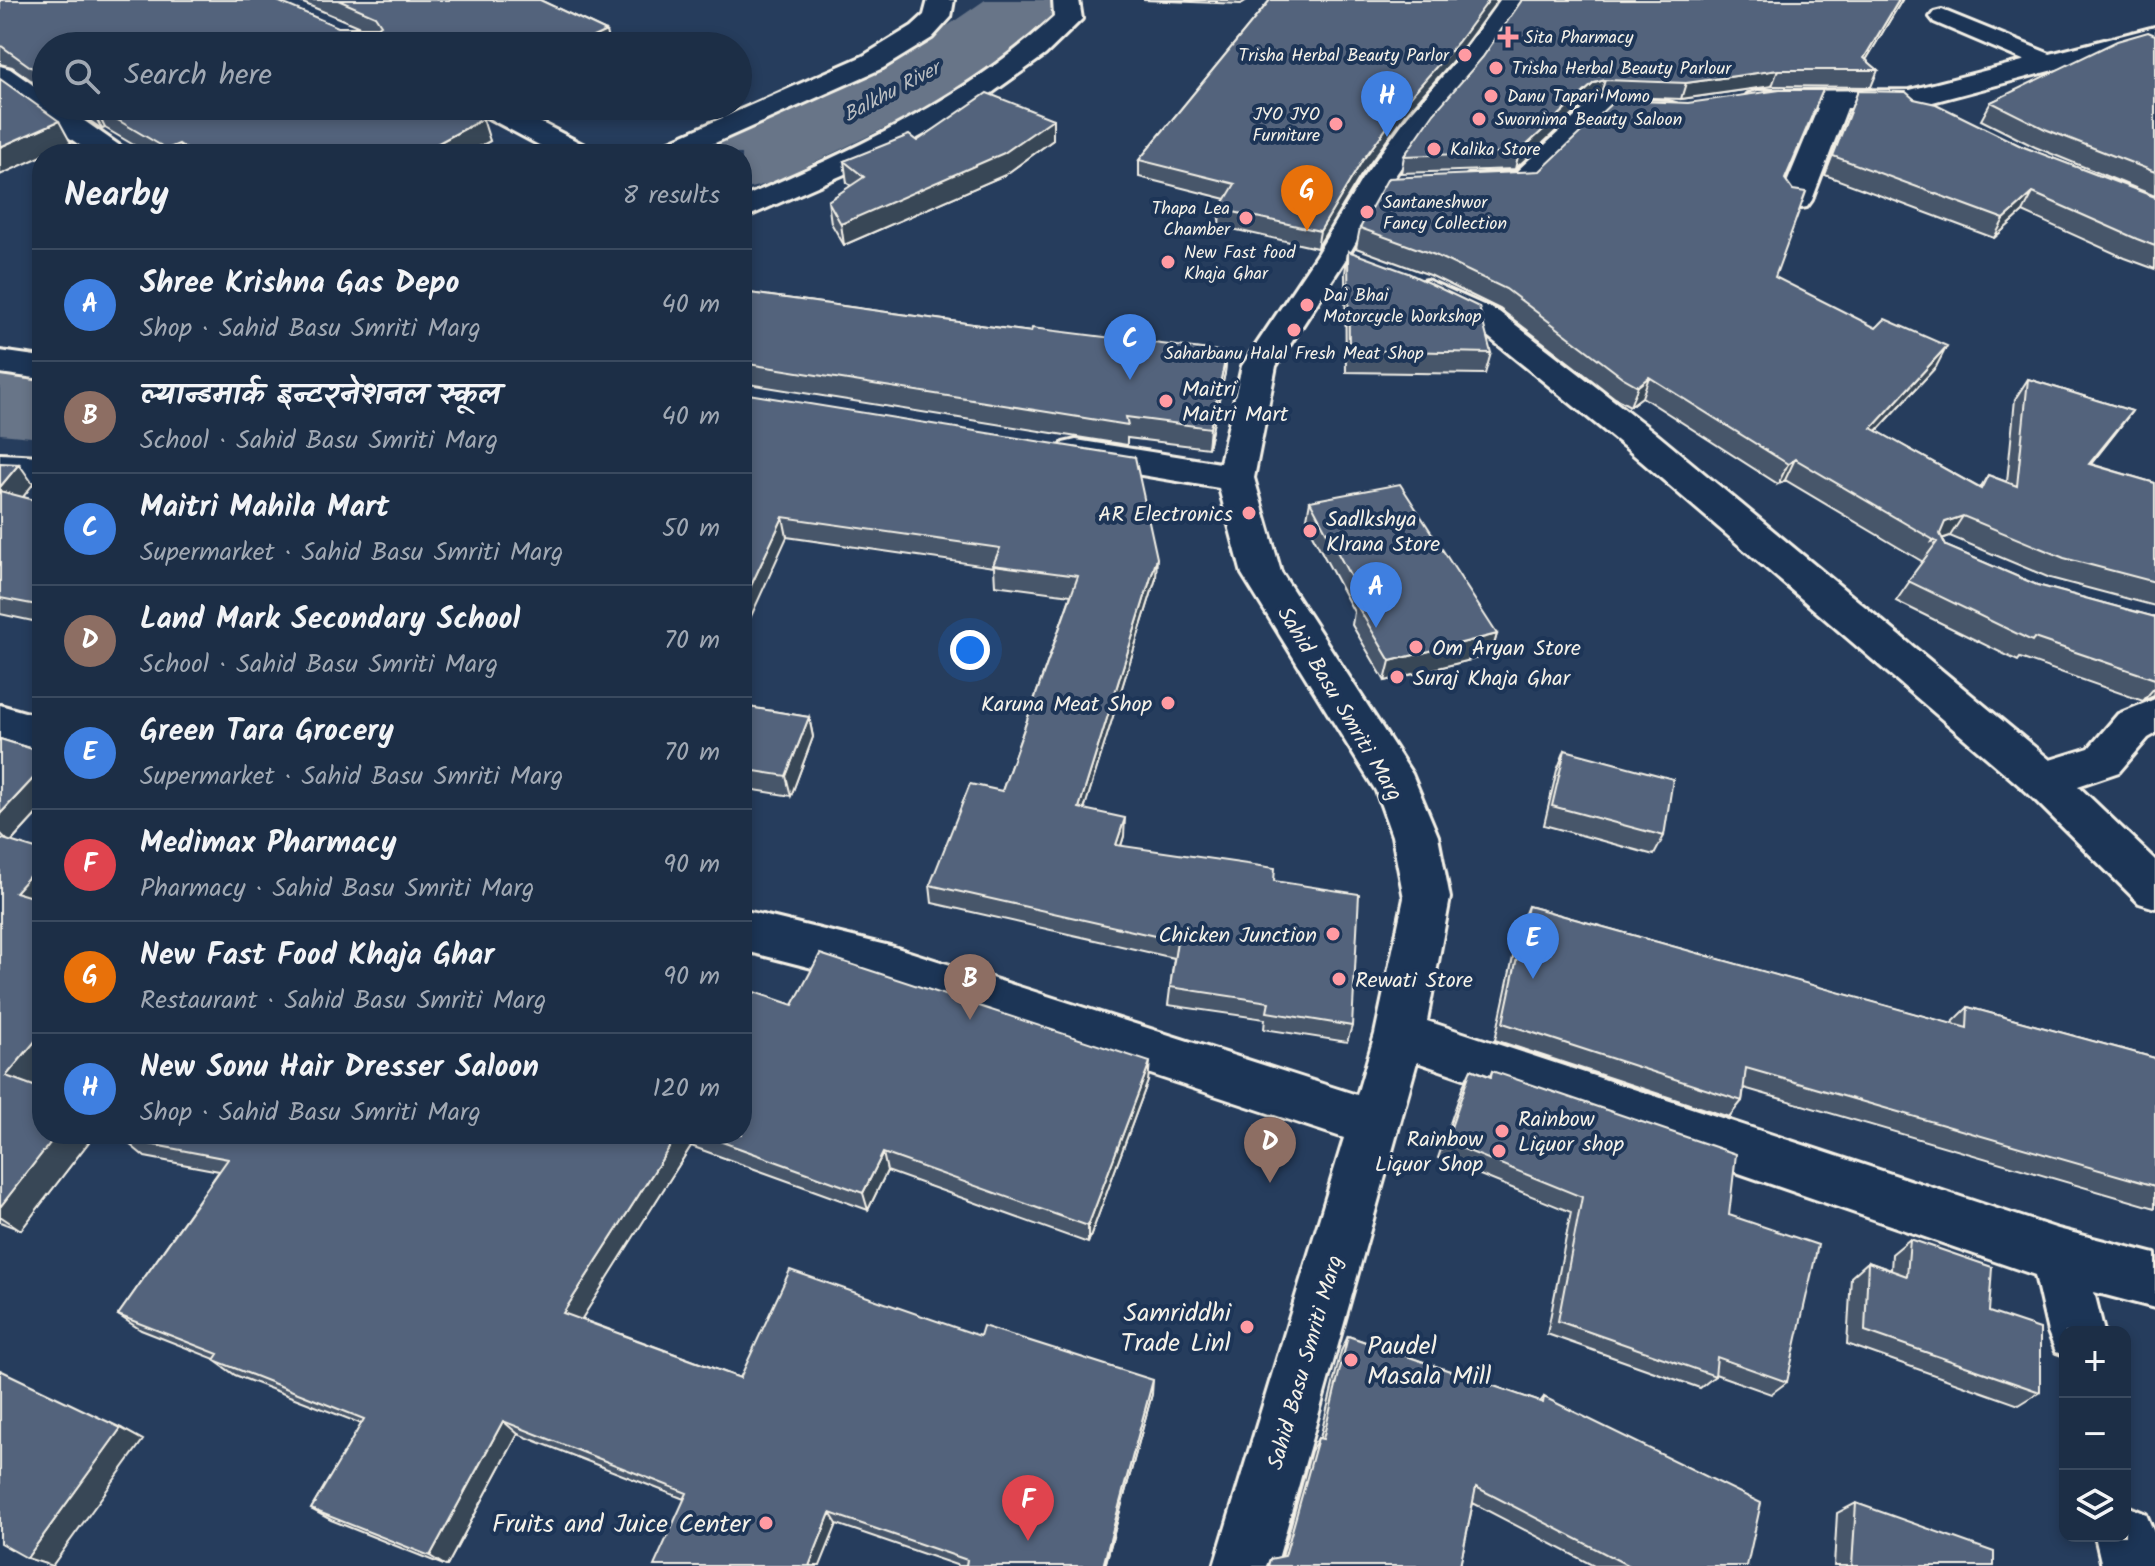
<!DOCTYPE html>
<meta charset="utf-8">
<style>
:root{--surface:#1c2e46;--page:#293a51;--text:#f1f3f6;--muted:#a0a8b3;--line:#3a4a5f;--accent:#95b2f1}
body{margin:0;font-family:Kalam,"Playpen Sans Deva",sans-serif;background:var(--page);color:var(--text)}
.controls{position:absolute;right:24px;bottom:24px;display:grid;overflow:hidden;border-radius:16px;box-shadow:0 4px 12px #0003}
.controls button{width:72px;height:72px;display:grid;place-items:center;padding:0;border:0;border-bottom:2px solid var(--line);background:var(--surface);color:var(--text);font:40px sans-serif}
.you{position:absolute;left:970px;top:650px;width:28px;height:28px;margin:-20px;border:6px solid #fff;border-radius:50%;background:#1a73e8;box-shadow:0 0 0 12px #1a73e833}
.badge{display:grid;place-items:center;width:52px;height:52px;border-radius:50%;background:var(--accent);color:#fff;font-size:26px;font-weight:700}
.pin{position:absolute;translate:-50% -66px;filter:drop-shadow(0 2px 4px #0008)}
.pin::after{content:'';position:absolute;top:42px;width:28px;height:24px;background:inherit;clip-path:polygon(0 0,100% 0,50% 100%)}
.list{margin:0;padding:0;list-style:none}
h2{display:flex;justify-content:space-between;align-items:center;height:104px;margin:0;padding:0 32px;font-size:34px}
h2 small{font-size:26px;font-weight:400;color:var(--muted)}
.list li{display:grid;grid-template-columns:52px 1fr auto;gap:24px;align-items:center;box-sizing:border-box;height:112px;padding:0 32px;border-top:2px solid var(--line)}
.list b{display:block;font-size:30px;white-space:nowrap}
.list p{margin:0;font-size:26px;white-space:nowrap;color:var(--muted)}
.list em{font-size:26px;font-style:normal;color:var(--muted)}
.icon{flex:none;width:44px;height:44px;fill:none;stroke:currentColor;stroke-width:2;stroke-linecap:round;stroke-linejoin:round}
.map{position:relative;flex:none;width:2155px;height:1566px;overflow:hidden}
.search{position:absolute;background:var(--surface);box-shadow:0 4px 12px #0003;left:32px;top:32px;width:720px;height:88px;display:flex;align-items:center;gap:20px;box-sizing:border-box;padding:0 28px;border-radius:44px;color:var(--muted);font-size:30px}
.panel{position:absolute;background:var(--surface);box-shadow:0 4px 12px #0003;left:32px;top:144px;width:720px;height:1000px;border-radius:32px}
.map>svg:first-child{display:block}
</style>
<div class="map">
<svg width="2155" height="1566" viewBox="0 0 2155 1566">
<rect width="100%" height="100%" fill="#263d5d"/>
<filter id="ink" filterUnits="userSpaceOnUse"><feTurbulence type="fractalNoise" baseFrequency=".0125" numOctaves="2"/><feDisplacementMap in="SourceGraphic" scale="16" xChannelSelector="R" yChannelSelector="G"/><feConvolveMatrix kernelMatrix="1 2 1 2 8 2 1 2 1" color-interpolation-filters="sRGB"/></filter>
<g filter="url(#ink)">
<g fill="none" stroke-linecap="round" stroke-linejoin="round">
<path fill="#677588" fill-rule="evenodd" d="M985,0H1060L1062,6L1051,22L951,96L771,183L742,190V154H708L713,147L895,62Z
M0,370L42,374V438L0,434Z"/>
<g stroke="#f4f1e8" stroke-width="6">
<path id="service" d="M1942,10L2060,58L2063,63L2060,68H2042L1934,22L1930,17L1934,12Z"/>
</g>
<g stroke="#f4f1e8" stroke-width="6">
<path id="minor" d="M928,0H954L951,17L932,38L883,68L690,154H650L654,148L863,56L912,26L924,15Z
M1053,0H1079L1082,19L1045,55L968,110L881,158L742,219V198C853,150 964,100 1054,17Z
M1500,0H1527L1477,72L1428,128L1388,186L1349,254L1276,366L1254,478L1281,572L1412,774L1438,836L1450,898L1427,1021L2058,1229L2155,1254V1308L2094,1292L2104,1332H2065V1355L2056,1352L2048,1332L2035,1275L1417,1062L1276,1566H1214L1344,1138L894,989L742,950V910L894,947L1357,1095L1375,1034L1404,898L1392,836L1376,791L1242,574L1219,488L1076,464L1063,461L1058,452L1063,443L1076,440L1220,463L1242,366L1317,254L1362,179L1408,116L1457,60Z
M2155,27V43L1910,108H1847L1812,200L1807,207L1796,209L1785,207L1780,200L1818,108L1748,106L1743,100L1748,94L1758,91L1910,90Z
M0,66L10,69L46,94V106H63L123,148L127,154H92L0,88Z
M1601,99L1666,101L1676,104L1681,110L1676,116L1666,119L1608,117L1535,188L1479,191L1468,189L1464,182L1468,175L1516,172L1591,102Z
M472,106H509L590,148L594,154H556L477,112Z
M1427,280L1499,312L1653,431L2050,760L2089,748L2118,714L2155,699V734L2148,738L2119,772L2078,786L2155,860V908L2139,903L2027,792L1627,449L1475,326L1415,297L1410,290L1415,283Z
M0,351L42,357V379L0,373Z
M0,454L42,456V482L0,478Z
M0,705L42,717V751L0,739Z
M2125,1505L2146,1514L2155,1535V1566H2102L2095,1536H2125Z"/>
</g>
<use href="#service" fill="#1d3557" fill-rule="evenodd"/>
<use href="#minor" fill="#1d3557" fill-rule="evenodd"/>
</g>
<path fill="#47566a" stroke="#f4f1e8" stroke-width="2" d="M0,0L338,27H360L296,0H540L606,31L46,46V98L39,86L12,67L0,64Z
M1143,0H1247L1241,4Z
M1270,0H1498L1455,58L1406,114L1360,177L1317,248L1219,226L1220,209L1226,199L1139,177V160Z
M1522,0H1902L1866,60L1878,70L1871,87L1772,86L1681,99L1600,96L1589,100L1515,169L1401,173L1404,156L1483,57Z
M2155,35V196L2035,147L1981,120L1991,102Z
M1858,91L1914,99L2021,146L2155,197V269L2125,258L2023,212L1994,238L1825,175Z
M68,106H476L479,117L490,141L466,154H149L105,128L102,129Z
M1053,119V140L1005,175L844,245L831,223L828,201L851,186L847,183L844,161L917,141Z
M1786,179L1775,277L1936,367L1877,431L1980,488L1988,475L2007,482L2015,399L2028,379L2132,411L2117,431L2091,464L2155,483V606L2050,578L1950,536L1942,539L1946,546L2037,585L2155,617V696L2143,701L2020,658L2018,661L1896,601L1923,562L1785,480L1778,484L1642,397L1630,406L1615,398L1500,309L1430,275L1356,248L1360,228Z
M1348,251L1491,353L1485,374L1346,372L1345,273Z
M742,292L1031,332L1227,352L1225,373L1208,448L1127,438V445L742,383Z
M742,393L1156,578L1084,809L1124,836L1121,846L1274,881L1352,1026L1347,1042L1264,1029L1265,1019L1168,1005L1174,958L932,903L930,885L1002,791L1071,595L995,585L994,567L787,537Z
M0,463L33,484L23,497L42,502V623L0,614Z
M1310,501L1497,634L1491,655L1385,681L1352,625L1354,612L1306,523Z
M742,706L809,717L813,737L791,796L742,788Z
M0,739L42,752V808L12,841L42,1134H95L21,1230L0,1222Z
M1565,750L1664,836L1654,855L1544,825L1557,770Z
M1528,906L1951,1024L1968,1007L2155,1058V1208L1744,1088L1742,1101L1729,1117L1495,1040L1520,925Z
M793,1005L1148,1081L1088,1243L887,1171L868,1210L691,1146L581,1319L740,1378L980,1336L1152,1394L1105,1566H959L837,1524L684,1499L518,1434L447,1566H446L331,1520L311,1509L362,1424L235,1375L214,1360L215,1359L141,1330L118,1315L219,1171L145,1157L123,1139L126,1134H742Z
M1471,1069L1490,1076L1492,1071L1729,1215L1787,1382L1771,1394L1715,1374V1376L1700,1388L1547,1334L1571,1212L1438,1158L1463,1086Z
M1910,1239L1989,1312L2040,1392L2019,1405L1847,1344L1851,1277L1868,1262L1891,1270L1892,1254Z
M1348,1336L1540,1402L1544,1397L1747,1566H1594L1473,1503L1460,1566H1267L1270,1559L1282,1557L1311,1451L1318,1438H1320L1341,1351Z
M1856,1503L1994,1566H1834L1837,1513Z"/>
<path fill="#394656" stroke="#f4f1e8" stroke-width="2" d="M1489,0H1498L1455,58L1406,114L1360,177L1317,248L1320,231L1362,161L1409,98Z
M1899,0H1902L1860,70L1864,58Z
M606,31L609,46H574Z
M1778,70L1772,86L1681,99L1686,83Z
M1605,80L1600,96L1589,100L1515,169L1519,152L1594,83Z
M94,106L105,128L102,129L90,107Z
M454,106H476L480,117Z
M483,119L490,141L466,154H418Z
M1053,119V140L1005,175L844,245L841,224Z
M59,121L71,143L47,154H42V156L0,175V147Z
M179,144L184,154H170L167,149Z
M2033,193L2023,212L1994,238L2004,219Z
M1947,346L1936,367L1861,448L1872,428Z
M1227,352L1225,373L1208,448L1210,428Z
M1649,377L1642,397L1630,406L1638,386Z
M2132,411L2117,431L2075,484L2089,464Z
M1795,459L1785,480L1778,484L1788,464Z
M19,464L33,484L12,511L0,494V487Z
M1963,516L1950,536L1932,542L1945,522Z
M783,517L787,537L742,636V605Z
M1157,558L1156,578L1079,826V808Z
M1497,634L1491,655L1385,681L1390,661Z
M2155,687L2154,696L2143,701Z
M809,717L813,737L791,796L786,776Z
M42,769V808L10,843L0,833V814Z
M1125,818L1124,836L1115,864L1116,845Z
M42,862V908L15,892Z
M42,1033V1080L30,1095L6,1076Z
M1150,1062L1148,1081L1088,1243V1226Z
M57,1134H95L21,1230L0,1216V1207Z
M678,1134H685L691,1146L576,1328L563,1313Z
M883,1153L887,1171L868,1210L863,1193Z
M1153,1380L1152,1394L1105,1566H1103Z
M503,1421L518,1434L447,1566H446L430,1556Z
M121,1428L143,1440L52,1566L27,1558Z
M830,1513L837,1524L820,1566H809Z"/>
<path fill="#52647b" stroke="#f4f1e8" stroke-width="2" d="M0,0H275L338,27H378L381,25L375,16L338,0H540L606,31L574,46H46V81H37L35,70L0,45Z
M1270,0H1489L1458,42L1409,98L1362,161L1320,231L1220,209L1235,184L1139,160Z
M1522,0H1899L1864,58L1878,70H1778L1686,83L1605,80L1594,83L1519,152L1404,156L1434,113L1483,57Z
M2148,32L2155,35V172L2045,129L1991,102L2117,41Z
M0,79L59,121L0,147Z
M1780,90H1823L1785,179L1793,190L1806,192L1775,277L1876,328L1885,319L1947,346L1872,428L1981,489L1988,475L2017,486L2028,379L2132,411L2089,464L2155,483V582L2064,558L1963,516L1945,522L1940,534L1946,546L2037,585L2155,617V679L2034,638L2032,641L1908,581L1937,542L1795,459L1788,464L1649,377L1638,386L1622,377L1506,289L1435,255L1360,228L1388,178L1540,171L1615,100L1688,103Z
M1858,91L1906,92L1914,99L1936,104L2021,146L2155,197V246L2137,239L2033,193L2004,219L1833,156Z
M987,93L1053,119L1004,153L841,224L828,201L864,177L844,161L909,135L917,141Z
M94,106H457L483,119L418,154H194L179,144L167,149Z
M1348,251L1408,273L1479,307L1491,353L1349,350Z
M742,292L1031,332L1032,328L1227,352L1210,428L1126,417L1128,425L742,363Z
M742,393L1135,457L1157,558L1079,808L1125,818L1116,845L1275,868L1274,881L1359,894L1352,1026L1267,1012L1269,1002L1170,987L1177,941L930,885L970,784L1002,791L1078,576L993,565L1000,548L783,517L742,605Z
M0,463L19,464L0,487Z
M1400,484L1497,634L1390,661L1356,604L1364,602L1310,501Z
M0,491L42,502V606L0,598Z
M742,706L809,717L786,776L742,769Z
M0,739L42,752V769L0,814Z
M1565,750L1673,779L1664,836L1552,806Z
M0,838L42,851V862L15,892L42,900V1033L6,1076L42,1089V1134H57L0,1207Z
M1528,906L1967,1028L1968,1007L2155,1058V1186L1746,1068L1742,1101L1503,1023Z
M820,954L1150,1062L1088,1226L883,1153L863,1193L700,1134H742V988L793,1005Z
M1471,1069L1491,1077L1492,1071L1736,1154L1729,1215L1818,1245L1787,1382L1717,1357L1715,1376L1558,1321L1582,1197L1446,1142Z
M126,1134H678L563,1313L740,1378L790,1270L980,1336L983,1326L1153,1380L1103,1566H966L967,1560L830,1513L809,1566H654L687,1493L503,1421L430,1556L311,1509L364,1419L214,1360L218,1354L118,1315L228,1159L123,1139Z
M1910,1239L1992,1267L1989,1312L2040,1329V1392L1865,1331L1868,1262L1907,1276Z
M1348,1336L1543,1403L1544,1397L1761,1503L1747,1566H1629L1476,1487L1460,1566H1268L1270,1559L1285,1556L1318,1438L1323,1439Z
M0,1370L121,1428L27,1558L0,1543Z
M1856,1503L1994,1552V1566H1852Z"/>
</g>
<g fill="#ff9aa2" stroke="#1d3557" stroke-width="3">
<path d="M1504 25h8v8h8v8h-8v8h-8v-8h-8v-8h8z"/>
<circle cx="1465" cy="55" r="8"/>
<circle cx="1496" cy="68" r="8"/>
<circle cx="1491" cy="96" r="8"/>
<circle cx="1479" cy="119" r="8"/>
<circle cx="1336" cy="124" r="8"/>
<circle cx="1434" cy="149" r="8"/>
<circle cx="1367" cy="212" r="8"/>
<circle cx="1246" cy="218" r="8"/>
<circle cx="1168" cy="262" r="8"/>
<circle cx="1307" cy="305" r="8"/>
<circle cx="1294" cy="330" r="8"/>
<circle cx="1166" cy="401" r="8"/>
<circle cx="1249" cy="513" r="8"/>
<circle cx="1310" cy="531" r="8"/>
<circle cx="1416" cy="647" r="8"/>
<circle cx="1397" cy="677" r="8"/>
<circle cx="1168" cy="703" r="8"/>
<circle cx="1333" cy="934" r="8"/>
<circle cx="1339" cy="979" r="8"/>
<circle cx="1502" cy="1131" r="8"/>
<circle cx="1499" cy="1151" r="8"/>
<circle cx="1247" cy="1327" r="8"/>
<circle cx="1351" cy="1360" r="8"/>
<circle cx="766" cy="1523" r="8"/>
</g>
<g text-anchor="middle" stroke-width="8" stroke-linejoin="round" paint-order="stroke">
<g font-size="18" fill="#f4f1e8" stroke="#1d3557" text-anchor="start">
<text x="1524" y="43">Sita Pharmacy</text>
<text x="1449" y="61" text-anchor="end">Trisha Herbal Beauty Parlor</text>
<text x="1512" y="74">Trisha Herbal Beauty Parlour</text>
<text x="1507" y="102">Danu Tapari Momo</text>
<text x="1320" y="120" text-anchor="end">JYO JYO<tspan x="1320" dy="21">Furniture</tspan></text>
<text x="1495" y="125">Swornima Beauty Saloon</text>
<text x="1450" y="155">Kalika Store</text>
<text x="1383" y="208">Santaneshwor<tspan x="1383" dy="21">Fancy Collection</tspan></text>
<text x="1230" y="214" text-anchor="end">Thapa Lea<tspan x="1230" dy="21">Chamber</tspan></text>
<text x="1184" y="258">New Fast food<tspan x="1184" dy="21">Khaja Ghar</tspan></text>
<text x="1323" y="301">Dai Bhai<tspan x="1323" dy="21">Motorcycle Workshop</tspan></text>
<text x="1294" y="359" text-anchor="middle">Saharbanu Halal Fresh Meat Shop</text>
</g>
<g font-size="20" font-style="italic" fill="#bcbfc2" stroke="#1d3557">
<text transform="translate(891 91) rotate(-28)" y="7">Balkhu River</text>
</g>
<g font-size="22" fill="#f4f1e8" stroke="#1d3557" text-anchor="start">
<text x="1182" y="396">Maitri<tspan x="1182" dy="25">Maitri Mart</tspan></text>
<text x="1233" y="521" text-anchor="end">AR Electronics</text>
<text x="1326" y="526">Sadlkshya<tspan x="1326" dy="25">Klrana Store</tspan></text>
<text x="1432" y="655">Om Aryan Store</text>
<text x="1413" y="685">Suraj Khaja Ghar</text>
<text x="1152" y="711" text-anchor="end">Karuna Meat Shop</text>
<text x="1317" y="942" text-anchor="end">Chicken Junction</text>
<text x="1355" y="987">Rewati Store</text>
<text x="1518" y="1126">Rainbow<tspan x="1518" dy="25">Liquor shop</tspan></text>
<text x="1483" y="1146" text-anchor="end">Rainbow<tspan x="1483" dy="25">Liquor Shop</tspan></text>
</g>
<g font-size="22" fill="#f4f1e8" stroke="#1d3557">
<text transform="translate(1341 703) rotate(59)" y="8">Sahid Basu Smriti Marg</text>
<text transform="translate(1304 1362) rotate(-74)" y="8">Sahid Basu Smriti Marg</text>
</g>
<g font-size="26" fill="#f4f1e8" stroke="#1d3557" text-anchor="end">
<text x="1231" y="1321">Samriddhi<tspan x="1231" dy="30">Trade Linl</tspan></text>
<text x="1367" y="1354" text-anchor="start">Paudel<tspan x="1367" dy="30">Masala Mill</tspan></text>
<text x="750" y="1532">Fruits and Juice Center</text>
</g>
</g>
</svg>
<div class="controls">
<button>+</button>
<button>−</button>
<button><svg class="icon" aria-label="layers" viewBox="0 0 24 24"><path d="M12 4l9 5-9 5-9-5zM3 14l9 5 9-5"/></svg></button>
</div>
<div class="you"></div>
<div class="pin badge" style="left:1376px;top:628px;background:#3f7fe0">A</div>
<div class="pin badge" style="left:970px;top:1020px;background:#8d6e63">B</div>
<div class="pin badge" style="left:1130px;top:380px;background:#3f7fe0">C</div>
<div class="pin badge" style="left:1270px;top:1183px;background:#8d6e63">D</div>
<div class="pin badge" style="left:1533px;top:979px;background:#3f7fe0">E</div>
<div class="pin badge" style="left:1028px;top:1541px;background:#e0444e">F</div>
<div class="pin badge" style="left:1307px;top:231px;background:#e8710a">G</div>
<div class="pin badge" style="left:1387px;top:137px;background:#3f7fe0">H</div>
<div class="search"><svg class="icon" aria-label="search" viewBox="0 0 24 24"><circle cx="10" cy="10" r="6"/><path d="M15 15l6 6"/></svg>Search here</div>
<section class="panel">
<h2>Nearby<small>8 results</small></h2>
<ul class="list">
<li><span class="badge" style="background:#3f7fe0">A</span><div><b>Shree Krishna Gas Depo</b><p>Shop · Sahid Basu Smriti Marg</p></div><em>40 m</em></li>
<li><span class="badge" style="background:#8d6e63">B</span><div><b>ल्यान्डमार्क इन्टरनेशनल स्कूल</b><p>School · Sahid Basu Smriti Marg</p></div><em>40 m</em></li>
<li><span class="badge" style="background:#3f7fe0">C</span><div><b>Maitri Mahila Mart</b><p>Supermarket · Sahid Basu Smriti Marg</p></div><em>50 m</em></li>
<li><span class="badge" style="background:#8d6e63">D</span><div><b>Land Mark Secondary School</b><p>School · Sahid Basu Smriti Marg</p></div><em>70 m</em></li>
<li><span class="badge" style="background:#3f7fe0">E</span><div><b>Green Tara Grocery</b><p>Supermarket · Sahid Basu Smriti Marg</p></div><em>70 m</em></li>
<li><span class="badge" style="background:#e0444e">F</span><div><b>Medimax Pharmacy</b><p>Pharmacy · Sahid Basu Smriti Marg</p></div><em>90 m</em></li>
<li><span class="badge" style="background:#e8710a">G</span><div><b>New Fast Food Khaja Ghar</b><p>Restaurant · Sahid Basu Smriti Marg</p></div><em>90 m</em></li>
<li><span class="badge" style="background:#3f7fe0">H</span><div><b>New Sonu Hair Dresser Saloon</b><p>Shop · Sahid Basu Smriti Marg</p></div><em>120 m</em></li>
</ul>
</section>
</div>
